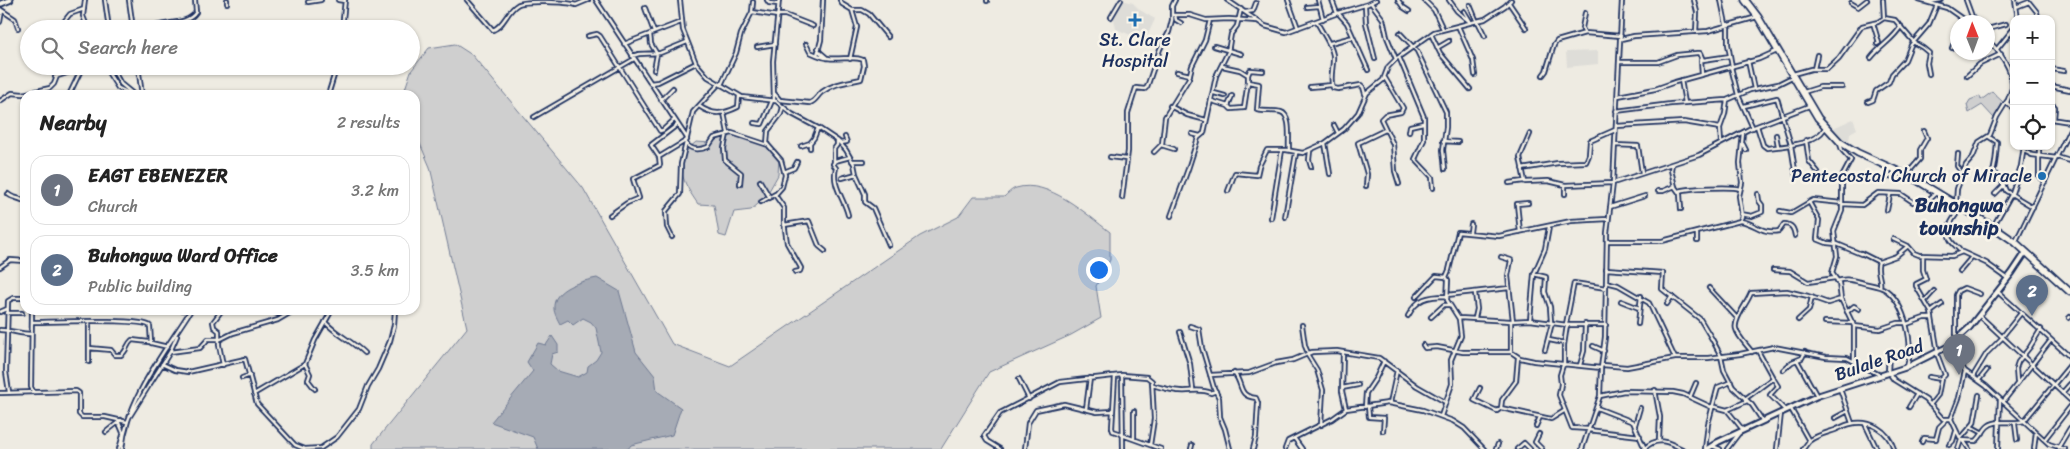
<!DOCTYPE html>
<meta charset="utf-8">
<style>
:root{--surface:#fff;--page:#f6f6f6;--text:#222;--muted:#767676;--line:#e0e0e0;--accent:#1a73e8}
body{margin:0;font-family:Sriracha,sans-serif;background:var(--page);color:var(--text)}
.controls{position:absolute;right:15px;top:15px;display:grid;overflow:hidden;border-radius:10px;box-shadow:0 1px 4px #0004}
.controls button{width:45px;height:45px;display:grid;place-items:center;padding:0;border:0;border-bottom:1px solid var(--line);background:var(--surface);color:var(--text);font:25px sans-serif}
.compass{position:absolute;left:1950px;top:15px;width:45px;height:45px;border-radius:50%;background:var(--surface);box-shadow:0 1px 4px #0004;rotate:359deg}
.you{position:absolute;left:1098px;top:269px;width:18px;height:18px;margin:-12px;border:4px solid #fff;border-radius:50%;background:#1a73e8;box-shadow:0 0 0 8px #1a73e833}
.badge{display:grid;place-items:center;width:32px;height:32px;border-radius:50%;background:var(--accent);color:#fff;font-size:16px;font-weight:700}
.pin{position:absolute;translate:-50% -41px;filter:drop-shadow(0 1px 2px #0008)}
.pin::after{content:'';position:absolute;top:26px;width:18px;height:15px;background:inherit;clip-path:polygon(0 0,100% 0,50% 100%)}
.list{margin:0;padding:0;list-style:none}
h2{display:flex;justify-content:space-between;align-items:center;height:65px;margin:0;padding:0 20px;font-size:21px}
h2 small{font-size:16px;font-weight:400;color:var(--muted)}
.list li{display:grid;grid-template-columns:32px 1fr auto;gap:15px;align-items:center;box-sizing:border-box;height:70px;margin:0 10px 10px;padding:0 10px;border:1px solid var(--line);border-radius:15px}
.list b{display:block;font-size:19px;white-space:nowrap}
.list p{margin:0;font-size:16px;white-space:nowrap;color:var(--muted)}
.list em{font-size:16px;font-style:normal;color:var(--muted)}
.icon{flex:none;width:28px;height:28px;fill:none;stroke:currentColor;stroke-width:2;stroke-linecap:round;stroke-linejoin:round}
.map{position:relative;flex:none;width:2070px;height:449px;overflow:hidden}
.search{position:absolute;background:var(--surface);box-shadow:0 1px 4px #0004;left:20px;top:20px;width:400px;height:55px;display:flex;align-items:center;gap:12px;box-sizing:border-box;padding:0 18px;border-radius:28px;color:var(--muted);font-size:19px}
.panel{position:absolute;background:var(--surface);box-shadow:0 1px 4px #0004;left:20px;top:90px;width:400px;height:225px;border-radius:15px}
.map>svg:first-child{display:block}
</style>
<div class="map">
<svg width="2070" height="449" viewBox="0 0 2070 449">
<rect width="100%" height="100%" fill="#eeebe2"/>
<filter id="ink" filterUnits="userSpaceOnUse"><feTurbulence type="fractalNoise" baseFrequency=".02" numOctaves="2"/><feDisplacementMap in="SourceGraphic" scale="10" xChannelSelector="R" yChannelSelector="G"/><feConvolveMatrix kernelMatrix="1 2 1 2 8 2 1 2 1" color-interpolation-filters="sRGB"/></filter>
<g filter="url(#ink)">
<path fill="#deddd8" d="M1123,0L1133,3L1140,10L1155,19L1145,41L1116,29L1114,19L1112,17Z
M1598,51V64L1567,67L1566,52Z
M1853,119L1857,129L1850,133L1849,141L1852,144L1851,147L1831,129Z"/>
<path fill="#cfcfcf" stroke="#757f96" d="M455,44L472,55L583,188L672,344L730,366L920,236L958,217L973,197H1004C1007,194 1012,189 1016,188C1048,178 1086,214 1110,232V260L1096,286L1101,318L1071,335L989,372L941,449H373V444L467,328L430,167L415,132V95H403L411,71L429,48Z
M1992,92L2003,102L1994,118L1982,105L1969,113L1967,105L1970,100L1980,96L1981,100Z
M733,134L767,145L779,159L778,175L765,198L751,210L734,212L726,237L719,235L714,205L698,204C683,183 671,161 696,142L711,143L714,139Z"/>
<path fill="#a6abb5" stroke="#6e7992" d="M597,278L619,291L636,352L655,376L657,391L681,408L672,435L631,445L628,449H538L533,437L491,422L533,371L527,362L538,343L546,345L552,336L558,345V352L552,354L550,364L558,371L578,377L587,372L588,366L596,360L601,352L596,328L591,322L583,318L573,325L568,320L560,324C558,320 554,313 554,309C552,288 582,281 597,278Z"/>
<g fill="none" stroke-linecap="round" stroke-linejoin="round">
<g stroke="#1b2f5e" stroke-width="6">
<path id="minor" d="M85,0L83,16L88,29
M105,0L109,29
M129,0L133,29
M227,0V3
M338,0L345,1
M467,0L493,30C504,26 507,11 517,5C523,0 569,2 576,5L588,0
M596,0L687,138
M680,0L683,30L696,63L708,77L742,97L776,101L792,114L820,129L838,141L846,150L854,164L856,174L865,194V202L873,208L889,245
M767,0L769,3L778,4
M840,0L842,4L852,10H862L869,14L888,37
M987,0V1
M1227,0L1265,26L1286,32L1338,13L1368,4L1376,0
M1288,0L1298,28
M1318,0L1323,19
M1332,0L1337,13
M1398,0L1403,7L1409,11
M1424,0L1434,10L1443,29
M1449,0L1457,11L1470,22
M1694,0L1697,12L1696,32
M1721,0L1726,24
M1919,0L1947,8L1967,22
M1966,0L1974,22
M2015,0L2018,19
M308,2L321,0
M1928,2L1941,0
M1371,3L1383,19L1387,37L1396,59
M1509,3L1526,28
M1851,3L1858,7L1867,0
M1470,5L1477,22
M1365,6L1366,23L1375,59
M1307,7L1319,6
M2016,7L2029,2L2037,12L2038,19
M645,8L654,32
M0,9L15,19L18,28
M1464,11L1470,21
M752,12L753,2
M1245,12L1253,11L1256,3
M1338,13L1347,23L1368,70
M778,15H785L813,26
M1172,15H1190L1206,20L1229,19L1257,21
M1175,15L1176,20L1181,23
M1111,17L1121,0
M1884,18L1895,20L1913,41
M0,22L2,11
M1317,22C1322,33 1331,43 1333,55C1334,67 1329,78 1333,88L1338,89L1361,85L1363,87L1365,94
M1478,22L1485,36
M170,23L172,29
M1873,23L1879,43L1877,44
M1728,24V44L1732,67
M1458,26L1473,60L1475,75
M58,29L70,14L84,9
M149,29C163,20 186,27 196,12L195,0
M342,29L345,0
M1988,29L2006,24
M1584,32L1582,28L1585,13
M1400,33L1417,51L1446,112V127L1443,150L1445,169
M650,34L651,44L657,54L654,70
M1431,34L1440,53L1470,89
M588,36L597,34L600,36L660,131L663,130L674,120
M1621,39L1634,36L1708,31L1757,17
M1988,40C1999,51 2014,70 2012,88C2011,93 2008,98 2007,103L2014,109
M1913,42L1923,48L1929,53L1927,63L1929,74
M1330,43L1353,37
M624,44L681,22
M806,44L810,52L817,55
M1214,46L1241,54
M757,47L775,44
M818,48L820,52L827,58
M1437,48L1449,41
M1952,48L1955,41L1958,39
M1997,49L2014,28
M632,56L639,54L660,53L687,42
M1399,57L1424,117V140L1415,159L1432,177L1433,188
M1871,58C1880,46 1894,39 1901,26
M850,59L857,27L852,10
M1701,59L1702,75
M1748,61L1754,89
M1619,62H1658L1677,55L1697,53H1700L1703,60L1730,56
M104,66L118,88L133,95
M107,66L112,68L121,84L132,93
M138,66L142,95
M1222,66L1240,70L1248,75V82L1259,84L1257,110C1265,112 1274,110 1281,112C1292,115 1288,141 1289,150
M1731,67L1738,95L1753,128
M1814,69L1817,55
M2051,69L2064,71
M1177,72L1190,75
M1793,74L1811,69H1827L1839,58L1862,26L1878,22L1884,18L1883,0
M1248,75L1250,70L1263,71
M1543,75L1546,71L1554,45L1557,41L1585,33L1621,36
M1967,76L1980,64L2001,54
M55,77L79,69H91L96,66
M1385,78L1403,108L1401,112L1385,115L1381,119L1393,144L1395,171L1399,184
M1681,80L1685,103
M650,83L658,82L696,63
M721,85L736,53L741,34L752,12L778,16
M2051,86L2070,90
M1310,87L1332,85
M1804,92L1820,87H1842
M774,93L780,100L810,103
M1214,93L1225,96
M69,95L83,66
M328,95L337,66
M1618,96L1655,89L1675,82L1759,59L1777,51
M661,100L673,88
M0,101L12,93L23,94L50,88L54,84L61,66
M774,101L773,61L779,0
M1212,101L1228,106L1232,96
M1868,102L1873,100L1876,91L1889,82L1892,74L1905,60L1911,45L1929,24L1937,5
M810,103C816,101 817,96 822,92C834,83 848,82 861,79L864,66L863,60C852,54 834,63 817,55L821,40L823,0
M2051,104L2055,107L2054,119
M699,106C713,116 724,114 738,107L739,96
M1170,106L1187,115L1206,120
M1228,106L1231,109L1244,108L1248,82
M1744,106L1777,98L1791,145
M1616,111L1671,104L1727,100L1750,90L1778,84L1792,77
M724,113L728,133
M534,117L634,59
M2051,119L2070,122
M754,123L762,124L772,101
M1334,125L1338,133
M1616,126L1684,122L1720,128
M1757,126L1763,145L1767,148C1784,146 1815,145 1825,128
M1409,132L1410,126L1423,123
M727,134L724,148L725,160L741,173L740,184
M1192,134L1200,136
M1530,134L1520,157L1525,182L1548,181L1565,185L1613,183
M1776,135L1778,146
M1989,137L1997,142C1996,152 1996,163 1993,172L2001,179L2006,191L2033,207
M1806,140L1809,161L1818,172
M1443,141L1458,142
M840,143L847,142L845,137
M1325,143L1330,174
M1721,143L1720,128L1725,114L1727,100
M686,144C693,151 700,150 708,147L714,138L732,133L768,145L781,160L785,175L782,187L775,195L784,208V222L787,243L801,268L800,271L795,272
M767,144L768,131L781,114L783,107
M1743,144L1746,150
M1840,144L1842,150L1851,160L1842,177V211L1834,231L1837,256L1832,273L1839,283L1841,299L1854,326V360
M1161,145L1174,149
M1615,145L1638,146L1642,173
M1791,145L1796,177
M801,146L810,143
M2039,146V176L2045,182
M810,148V143L814,138L818,128
M1310,151L1309,160L1311,167
M2024,151L2032,155L2057,158
M1154,152L1162,144L1165,117L1189,78L1192,66L1205,40L1210,20
M1958,154L1957,166L1962,173
M659,157L687,140
M1110,157L1126,159
M2057,157L2070,161
M852,161H864
M834,162V149L837,145V141
M1672,164L1671,170L1675,187L1680,194L1681,209
M1522,169L1558,163L1586,162L1589,155L1590,141L1615,130
M784,172L794,168L797,162
M1907,174L1920,159V150L1927,138L1924,131
M842,178L856,174
M1884,179L1898,173
M760,181L770,198
M1817,181H1842
M1509,183L1524,181
M1613,183L1699,155L1749,129L1809,106
M1366,186L1367,174L1358,143L1385,130
M1228,191L1235,173L1257,175L1259,166L1267,150H1286L1303,153L1325,143L1344,129L1358,113L1367,93L1383,80L1388,67L1396,59L1434,32L1485,19L1505,6L1511,0
M1658,191H1663L1675,186
M1679,191C1688,188 1733,186 1740,189
M8,194C13,199 20,197 25,202
M1565,194V185
M1995,194L2004,185
M1122,198L1128,151V113L1136,88L1145,89L1147,87L1160,49L1169,32L1172,20V6L1175,0
M761,202L775,194
M1809,202L1819,220L1817,239L1827,243L1837,244
M1956,203L1957,189L1966,165L1973,157L1979,142L1990,135L1997,117L2007,101
M1842,204L1862,205L1878,193L1901,194L1913,202H1920L1929,199L1936,193
M1610,207L1645,196
M1960,209C1954,218 1945,227 1950,239C1952,244 1958,247 1961,252
M1887,210L1890,195
M1780,211L1791,213L1813,200L1842,203
M1741,214L1752,216L1762,212V205L1759,201L1758,194
M610,215L627,203L639,198L633,179L660,165L659,157L651,145L677,125
M848,215C845,200 831,185 836,168L833,164L835,161L850,157
M1171,216L1188,169L1198,138L1204,133L1216,76L1228,52L1231,34L1237,26L1241,9
M1285,217L1296,153
M1271,218L1282,150
M1741,221C1757,224 1761,234 1779,231L1784,224C1792,224 1794,229 1795,236
M784,225L809,221L819,246L825,251
M1994,225L2012,193L2021,166L2024,146
M1470,232L1471,224
M1520,232L1517,204L1528,203
M672,237L667,227L666,211L680,194L681,164L693,112L719,84
M1893,239L1908,246L1914,253L1919,255L1952,256L1962,252L1986,263L2007,278
M1607,241H1662L1740,221L1742,216L1739,196L1742,183L1740,163L1743,133
M1697,241V232
M2016,241L2070,129
M1837,244L1861,254
M1861,253L1879,262
M1923,255V270L1926,279L1916,284V286L1931,312L1938,353
M1501,257L1511,260L1508,276L1513,321
M0,267L10,260L25,261
M1606,269L1663,273L1662,289L1700,319L1712,339L1721,356L1724,370L1733,387L1752,405L1762,420
M1773,270L1790,271L1808,282L1835,278
M1960,271L1971,258
M1534,274L1546,277L1545,292L1550,307L1551,322
M1446,277L1449,270L1458,232L1499,236L1571,221L1608,219
M24,281L25,278
M1837,281C1846,278 1851,280 1860,282C1869,285 1879,285 1886,290C1906,305 1914,345 1907,367
M1606,282L1618,285L1649,303L1675,358
M1880,287C1882,278 1875,270 1879,262L1896,256L1908,246
M1709,288L1737,318
M1998,292L2070,357
M1475,293L1477,309L1475,318
M1447,295L1509,288
M1416,297L1436,276L1446,277L1448,280L1447,300L1459,319L1461,336L1451,360L1452,384L1441,416
M1621,301L1639,308
M1925,301L1934,291
M1667,304L1672,296
M32,310L31,387L33,391
M182,310H190
M222,310L213,322L214,327L219,331V345L223,365
M268,310L278,314L290,311
M0,312L7,309
M1847,312L1854,306L1859,309
M1931,312L1942,304
M7,313H22
M1408,316C1417,298 1428,296 1447,296
M1980,316L2070,400
M1431,317L1444,305H1449
M1459,318L1511,321L1530,320L1567,325H1606
M2069,318L2070,317
M1530,320L1534,274L1545,249L1549,227
M1798,320L1809,310L1812,297
M1511,321V352
M32,322C49,322 142,318 150,326L151,343L168,347
M89,322V362
M325,322C336,334 352,341 364,353
M1825,322L1853,323
M1566,324L1574,283L1606,288
M1638,324L1641,296
M1907,324L1924,318H1932
M1302,325L1305,346L1308,353
M1190,326L1199,329L1202,348L1214,388L1219,398L1220,417L1225,429L1230,449
M1854,326L1880,329L1898,323H1906
M0,330C11,330 20,334 31,334
M1180,332L1190,364L1193,389
M2002,337L2021,313
M1549,340L1564,343
M1956,340V295L1958,291L1964,288L1980,294
M1423,345L1425,348L1437,347L1463,352H1511L1520,358L1534,361L1601,368
M1593,346L1604,351
M1949,346L1965,371L1959,398L1951,419L1961,440L1958,449
M89,348L111,350L115,355H121C127,352 126,345 132,340L149,342
M1545,350L1552,323
M170,352L200,348L208,339H221L233,333L278,320L295,310
M1343,352L1342,391L1346,409
M1752,352C1747,345 1738,337 1736,329C1733,320 1748,302 1751,293L1787,291L1808,296L1828,303L1841,299
M1307,354L1317,370L1323,390L1321,425
M1518,357L1516,381L1502,400L1501,408L1551,419L1564,411
M1797,360L1817,396
M162,364L175,370L188,372L245,359L257,404L295,445L305,449L321,448L337,437L359,409L368,386L378,369L390,341L394,325L395,310
M305,364L310,374L308,380L315,389
M1563,365L1560,375L1561,384L1559,395L1572,428L1589,429
M1564,365V345L1567,325
M1580,365L1584,351L1585,324
M1602,365L1627,367L1675,358H1708L1740,354L1774,347L1826,357L1847,358L1880,375
M1783,370L1792,362L1802,358L1805,352
M1965,371L1986,386L2049,444L2065,449
M1234,373C1244,385 1237,396 1256,398L1258,403L1256,437L1253,449
M1888,373L1889,351
M1889,373L1894,380L1926,400L1943,419H1951
M1122,375L1123,449
M1210,375L1249,373L1276,363L1293,360L1312,352L1337,351L1379,358L1417,386L1445,402
M1115,376L1112,428L1113,431L1122,434
M1973,376L1987,353L2002,338
M1929,377L1941,379
M242,378L250,375
M1773,378L1778,386L1770,395L1785,410
M1019,379L1029,399
M1979,380L1987,370
M2017,382L2016,368L2018,362L2030,347L2041,329
M1153,385C1158,387 1175,391 1180,391C1192,392 1200,388 1211,393L1216,391
M1342,388L1358,385
M1480,388L1474,400L1497,411L1501,408
M1840,389L1852,423
M1655,390L1660,417L1659,440
M9,392L6,372L8,301L13,298H25
M0,393L76,391L79,393V414L82,417H105L127,422
M2062,393L2070,384
M254,394L305,364L315,340L332,310
M1600,396L1624,391L1673,392L1683,394L1711,407
M1690,397L1696,383
M1745,399L1773,378L1758,351
M2003,402L2051,340
M1390,403L1397,370
M1930,405L1938,395L1941,379L1945,375L1937,354
M1368,406L1369,417L1384,418L1383,431
M1712,406L1727,410L1743,430
M1365,407L1366,393L1376,378L1384,361
M1909,407L1917,394
M1597,408L1633,422L1645,449
M1086,409L1090,378
M1791,409L1809,441L1803,449
M1727,410L1747,401
M1134,411V439
M130,416L170,352L177,336
M1835,418L1848,411
M119,423L124,435
M1865,424L1877,449
M2015,424L2017,440
M1635,425L1640,408
M1536,426L1540,417
M1972,427L1983,433
M1588,430L1640,436
M106,432L121,420
M1539,434L1535,442L1542,449
M1122,435L1161,449
M1294,438L1302,449
M1961,438L1974,423L1979,395
M2045,439L2070,407
M1961,440L1976,441C1981,437 1983,431 1987,427C1996,418 2012,425 2024,421L2070,365
M1963,440L1969,449
M1809,441C1817,435 1826,433 1835,430C1840,428 1845,425 1850,424C1870,419 1888,430 1894,449
M1922,442L1924,438L1936,439L1939,427L1946,420
M1949,445L1953,441L1956,431
M1712,446L1720,449
M1645,448C1657,436 1669,442 1682,449
M2058,448L2070,428
M119,449L123,435
M122,449C127,398 164,353 191,310
M1000,449L987,441L984,436L1000,413L1060,382L1122,375L1147,377L1152,381L1154,419L1150,445
M1025,449L1028,423L1036,410L1064,404L1097,412L1113,411
M1191,449L1192,445
M1285,449L1288,441L1332,419L1346,409L1388,403L1423,410L1453,421L1464,428L1484,449
M1496,449L1498,444
M1517,449L1524,443L1530,449
M1582,449L1600,396L1601,368L1605,337L1607,233L1613,183L1622,0
M1705,449L1708,424L1717,390L1718,387L1731,382
M1727,449L1740,432
M1777,449L1781,413
M1998,449L2000,399
M2034,449L2036,432"/>
</g>
<g stroke="#1b2f5e" stroke-width="8">
<path id="tertiary" d="M1707,449L1718,442L1817,396L1907,367L1949,346L1969,328L2012,273L2026,252"/>
</g>
<g stroke="#1b2f5e" stroke-width="8">
<path id="secondary" d="M0,4L10,0"/>
</g>
<g stroke="#1b2f5e" stroke-width="9">
<path id="trunk" d="M1745,0L1758,17L1818,118L1840,142L1858,153L1913,178L1992,226L2015,242L2070,292"/>
</g>
<use href="#minor" stroke="#f7f3e8" stroke-width="2.5"/>
<use href="#tertiary" stroke="#f7f3e8" stroke-width="4"/>
<use href="#secondary" stroke="#f7f3e8" stroke-width="4.5"/>
<use href="#trunk" stroke="#f7f3e8" stroke-width="5.5"/>
</g>
</g>
<g fill="#1f6fb2" stroke="#f7f3e8" stroke-width="2">
<path d="M1132.5 12.5h5v5h5v5h-5v5h-5v-5h-5v-5h5z"/>
<circle cx="2042" cy="176" r="5"/>
</g>
<g text-anchor="middle" stroke-width="5" stroke-linejoin="round" paint-order="stroke">
<g font-size="18" fill="#1b2f5e" stroke="#f7f3e8">
<text x="1135" y="46">St. Clare<tspan x="1135" dy="21">Hospital</tspan></text>
<text x="2032" y="182" text-anchor="end">Pentecostal Church of Miracle</text>
</g>
<g font-size="18" fill="#1b2f5e" stroke="#f7f3e8">
<text transform="translate(1879 360) rotate(-19)" y="6">Bulale Road</text>
</g>
<g font-size="20" font-weight="bold" fill="#1b2f5e" stroke="#f7f3e8">
<text x="1959" y="212">Buhongwa<tspan x="1959" dy="23">township</tspan></text>
</g>
</g>
</svg>
<div class="controls">
<button>+</button>
<button>−</button>
<button><svg class="icon" aria-label="locate" viewBox="0 0 24 24"><circle cx="12" cy="12" r="6"/><path d="M12 2v4M12 18v4M2 12h4M18 12h4"/></svg></button>
</div>
<svg class="compass" viewBox="-18 -18 36 36"><path d="M0-13l5 13h-10z" fill="#e53935"/><path d="M0 13l5-13h-10z" fill="#767676"/></svg>
<div class="you"></div>
<div class="pin badge" style="left:1959px;top:375px;background:#6b7280">1</div>
<div class="pin badge" style="left:2032px;top:316px;background:#5c6f8a">2</div>
<div class="search"><svg class="icon" aria-label="search" viewBox="0 0 24 24"><circle cx="10" cy="10" r="6"/><path d="M15 15l6 6"/></svg>Search here</div>
<section class="panel">
<h2>Nearby<small>2 results</small></h2>
<ul class="list">
<li><span class="badge" style="background:#6b7280">1</span><div><b>EAGT EBENEZER</b><p>Church</p></div><em>3.2 km</em></li>
<li><span class="badge" style="background:#5c6f8a">2</span><div><b>Buhongwa Ward Office</b><p>Public building</p></div><em>3.5 km</em></li>
</ul>
</section>
</div>
